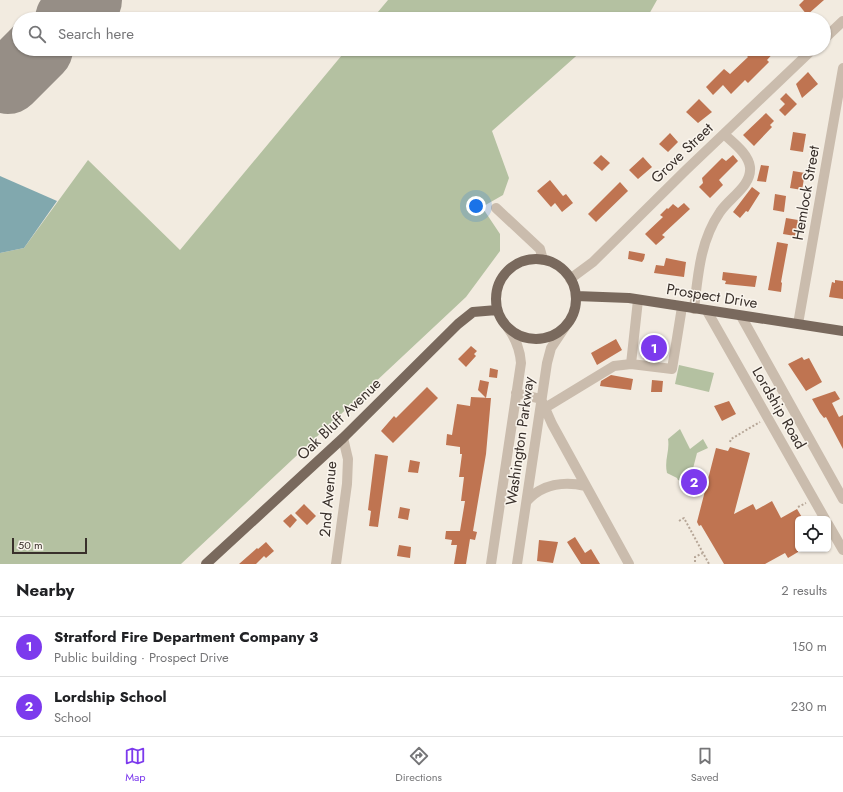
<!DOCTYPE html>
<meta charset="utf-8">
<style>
:root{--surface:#fff;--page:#f2f2f2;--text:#202124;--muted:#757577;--line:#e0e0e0;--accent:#7c3aed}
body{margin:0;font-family:Jost,sans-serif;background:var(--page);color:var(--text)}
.controls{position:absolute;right:12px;bottom:12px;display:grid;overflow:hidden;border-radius:6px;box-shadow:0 1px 3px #0004}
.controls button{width:36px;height:36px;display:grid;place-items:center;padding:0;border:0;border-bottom:1px solid var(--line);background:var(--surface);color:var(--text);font:20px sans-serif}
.scale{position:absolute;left:12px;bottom:10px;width:75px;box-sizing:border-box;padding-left:4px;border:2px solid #39302b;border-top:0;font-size:11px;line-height:14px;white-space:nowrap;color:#39302b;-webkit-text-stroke:3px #faf5ed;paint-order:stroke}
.you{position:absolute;left:476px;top:206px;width:14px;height:14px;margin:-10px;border:3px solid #fff;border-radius:50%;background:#1a73e8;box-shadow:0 0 0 6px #1a73e833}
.badge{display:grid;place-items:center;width:26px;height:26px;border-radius:50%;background:var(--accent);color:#fff;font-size:13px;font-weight:700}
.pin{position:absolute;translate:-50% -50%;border:2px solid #fff;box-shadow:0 1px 4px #0006}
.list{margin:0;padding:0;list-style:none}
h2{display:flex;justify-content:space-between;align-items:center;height:52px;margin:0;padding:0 16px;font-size:17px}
h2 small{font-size:13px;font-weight:400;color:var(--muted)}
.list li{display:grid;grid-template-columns:26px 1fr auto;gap:12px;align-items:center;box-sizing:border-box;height:60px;padding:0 16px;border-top:1px solid var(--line)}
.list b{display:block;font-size:15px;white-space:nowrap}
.list p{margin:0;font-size:13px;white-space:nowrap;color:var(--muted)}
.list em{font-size:13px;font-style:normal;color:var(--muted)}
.icon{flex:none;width:22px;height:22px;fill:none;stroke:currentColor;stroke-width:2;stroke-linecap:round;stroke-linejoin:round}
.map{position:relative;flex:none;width:843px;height:564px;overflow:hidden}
.search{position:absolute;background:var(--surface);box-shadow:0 1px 3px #0004;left:12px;right:12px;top:12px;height:44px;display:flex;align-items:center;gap:10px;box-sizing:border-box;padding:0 14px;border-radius:22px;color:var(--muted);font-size:15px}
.sheet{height:172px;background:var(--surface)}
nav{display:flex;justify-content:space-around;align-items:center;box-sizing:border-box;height:56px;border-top:1px solid var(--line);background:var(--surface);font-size:11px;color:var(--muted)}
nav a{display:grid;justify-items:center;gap:2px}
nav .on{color:var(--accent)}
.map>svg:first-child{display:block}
</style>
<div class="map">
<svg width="843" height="564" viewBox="0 0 843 564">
<rect width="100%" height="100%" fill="#f2ebe0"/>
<path fill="#b4c1a1" d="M388,0H657L648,16L643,19H372Z
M347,49H584L492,131L509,178L503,195L482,207L500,234V251L466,297L181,564H0V253L24,248L88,160L180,250Z
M679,365L714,373L709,392L675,384Z
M680,429L690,449L703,439L708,448L697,453L689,484L678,480L677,478L667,473C664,460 670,451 668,439Z"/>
<path fill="#81a8ae" d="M0,176L57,201L24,248L0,253Z"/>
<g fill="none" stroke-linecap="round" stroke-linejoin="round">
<path stroke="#968e86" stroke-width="68" d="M69,19L88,0
M8,80L39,49"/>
</g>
<path fill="#bf7451" d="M804,0H824L807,15L799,5Z
M741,49H777L767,60L769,62L748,83L745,80L731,94L723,85L713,95L706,87L724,69L730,74L748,57Z
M808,72L818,84L802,98L796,84Z
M786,93L797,104L785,116L779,110L785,104L780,99Z
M699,99L712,112L698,123L686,112Z
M766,113L774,121L770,125L772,127L754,146L743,135Z
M793,132L806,134L803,152L790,150Z
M670,133L678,142L668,152L659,144Z
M601,155L610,163L602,171L593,163Z
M733,155L738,161L719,180L723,185L710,198L699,187L703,183L702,178L722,158L726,161Z
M643,157L652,167L638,179L629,170Z
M761,165L769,166L766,182L757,181Z
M793,171L805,173L802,190L790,188Z
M550,180L563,196L566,194L573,203L562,212L555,203L551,207L537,191Z
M620,182L628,191L596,222L588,214Z
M752,187L760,193L748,212L746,211L740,218L733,212Z
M775,194L786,196L784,212L773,210Z
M684,203L690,209L662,235L665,237L656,245L645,234L663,217L660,215L667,208L668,209L673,204L678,208Z
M786,218L798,220L795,236L783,234Z
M777,242L788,244L781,282L782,283L781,292L768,290Z
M629,251L645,254L644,259L642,262L628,259Z
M666,258L686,262L684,277L654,273L656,265L664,266Z
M723,272L757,276L755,287L725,284L726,281L722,280Z
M835,280L843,281V299L829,297L832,282L835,283Z
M646,336L664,338L661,361L643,359Z
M616,339L622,350L597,365L591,353Z
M471,346L477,351L474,354L476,356L466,367L458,359Z
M802,357L804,360L809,358L822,382L806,391L788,364Z
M490,368L498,370L497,378L489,377Z
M611,375L633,379L631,390L600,386L601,381Z
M480,380L489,382L486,398L478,390Z
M652,380L663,381L662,392H651Z
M427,387L438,398L393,443L381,431L394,416L396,418Z
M835,391L840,399L832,403L839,417L843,415V449L826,417L824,418L820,413L812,399Z
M471,397L491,398L486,454L473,531L477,532L475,540L470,539L466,564H454L457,545H451L452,540L445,539L446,531H460L465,501H461L464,477H459L462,454H460V447L446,445L447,434L452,435L457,404L470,406Z
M729,401L736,414L722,421L714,406Z
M730,447L750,453L734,514L753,504L756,510L772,501L781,518L797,509L803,519H798V552L788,558L785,553L765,564H724L701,525L699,526L697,522L716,448L728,451Z
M375,454L388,456L378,527L369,526L371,511L368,510Z
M410,460L420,462L418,473L408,472Z
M304,504L316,516L307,525L295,513Z
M400,507L410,509L408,520L398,518Z
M291,514L297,520L290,528L283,521Z
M575,537L585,553L591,549L600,564H581L567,542Z
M539,540L558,542L553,563L537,561Z
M266,542L274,551L266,558L264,556L256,564H239L257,548L258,549Z
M399,545L411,547L410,558L397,556Z"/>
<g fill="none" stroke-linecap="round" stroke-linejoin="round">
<path stroke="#b6a697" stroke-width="2" stroke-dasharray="2 2" stroke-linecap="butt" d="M730,442L731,439L760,422
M798,507L806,503
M679,521L684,518L709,564
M695,562V557L703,553"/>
<path stroke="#cabcad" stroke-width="10" d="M824,39L843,21
M496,208L540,249L543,260
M570,279L593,262L686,170L813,49
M694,309C698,275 700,241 720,212C729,198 752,186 750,167C748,153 733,143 724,134
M707,311L825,519
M741,316L843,499
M798,324L843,68
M631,364L638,300
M516,393L541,399L552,424L629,564
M540,411L614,366L631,364L672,369L682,307
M527,501C542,484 564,481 586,486
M828,524L843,550
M336,564L347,484L348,459L343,438
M491,564L521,363C520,349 516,339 508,328
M517,564L547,363L551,348L565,327"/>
<path stroke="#79695d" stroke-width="10" d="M496 299a40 40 0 1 1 80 0a40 40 0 1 1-80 0Z
M576,296L629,298L843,331
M206,564L343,438L458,324L473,312L497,310"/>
</g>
<g text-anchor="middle" stroke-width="3" stroke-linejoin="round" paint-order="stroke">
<g font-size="15" fill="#39302b" stroke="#faf5ed">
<text transform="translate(682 153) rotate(-44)" y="5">Grove Street</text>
<text transform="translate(806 193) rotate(-80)" y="5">Hemlock Street</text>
<text transform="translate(712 296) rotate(9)" y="5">Prospect Drive</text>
<text transform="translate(779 408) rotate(60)" y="5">Lordship Road</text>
<text transform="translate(339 419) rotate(-44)" y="5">Oak Bluff Avenue</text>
<text transform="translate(520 441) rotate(-82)" y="5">Washington Parkway</text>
<text transform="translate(328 499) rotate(-85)" y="5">2nd Avenue</text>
</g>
</g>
</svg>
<div class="controls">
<button><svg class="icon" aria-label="locate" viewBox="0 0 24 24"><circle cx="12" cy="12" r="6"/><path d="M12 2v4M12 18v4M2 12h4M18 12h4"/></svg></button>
</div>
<div class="scale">50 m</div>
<div class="you"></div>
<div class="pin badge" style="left:654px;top:348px">1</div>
<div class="pin badge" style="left:694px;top:482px">2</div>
<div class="search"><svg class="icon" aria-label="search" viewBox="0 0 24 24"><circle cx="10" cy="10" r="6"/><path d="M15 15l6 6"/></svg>Search here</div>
</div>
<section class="sheet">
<h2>Nearby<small>2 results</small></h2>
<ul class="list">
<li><span class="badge">1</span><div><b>Stratford Fire Department Company 3</b><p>Public building · Prospect Drive</p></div><em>150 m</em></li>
<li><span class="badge">2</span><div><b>Lordship School</b><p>School</p></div><em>230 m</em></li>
</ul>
</section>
<nav>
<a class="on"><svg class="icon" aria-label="map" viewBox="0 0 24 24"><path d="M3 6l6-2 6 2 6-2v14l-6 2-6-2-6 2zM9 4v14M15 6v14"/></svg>Map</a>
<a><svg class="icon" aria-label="directions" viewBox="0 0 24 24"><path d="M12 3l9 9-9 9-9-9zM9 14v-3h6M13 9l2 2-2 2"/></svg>Directions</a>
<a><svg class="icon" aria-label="saved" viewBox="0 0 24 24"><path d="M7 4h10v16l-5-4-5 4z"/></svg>Saved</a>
</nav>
